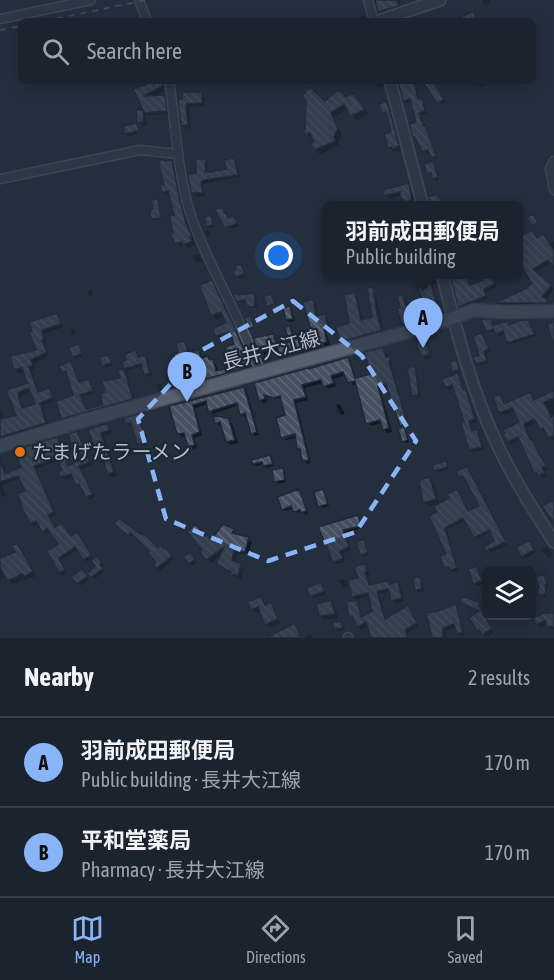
<!DOCTYPE html>
<meta charset="utf-8">
<style>
:root{--surface:#1b232e;--page:#282f3a;--text:#f1f3f6;--muted:#a0a4aa;--line:#39404a;--accent:#8ab4f8}
body{margin:0;font-family:"Asap Condensed","Noto Sans JP",sans-serif;background:var(--page);color:var(--text)}
.controls{position:absolute;right:18px;bottom:18px;display:grid;overflow:hidden;border-radius:9px;box-shadow:0 3px 15px #0003}
.controls button{width:54px;height:54px;display:grid;place-items:center;padding:0;border:0;border-bottom:2px solid var(--line);background:var(--surface);color:var(--text);font:30px sans-serif}
.you{position:absolute;left:279px;top:256px;width:21px;height:21px;margin:-15px;border:4px solid #fff;border-radius:50%;background:#1a73e8;box-shadow:0 0 0 9px #1a73e833}
.badge{display:grid;place-items:center;width:39px;height:39px;border-radius:50%;background:var(--accent);color:#111;font-size:20px;font-weight:700}
.pin{position:absolute;translate:-50% -50px;filter:drop-shadow(0 2px 3px #0008)}
.pin::after{content:'';position:absolute;top:32px;width:21px;height:18px;background:inherit;clip-path:polygon(0 0,100% 0,50% 100%)}
.popup{position:absolute;left:322px;top:201px;width:201px;height:78px;box-sizing:border-box;display:grid;place-content:center;border-radius:9px;background:var(--surface);filter:drop-shadow(0 2px 4px #0005);font-size:20px;white-space:nowrap;color:var(--muted)}
.popup b{font-size:22px;color:var(--text)}
.popup::after{content:'';position:absolute;left:50%;top:100%;margin-left:-12px;border:12px solid transparent;border-top-color:var(--surface)}
.list{margin:0;padding:0;list-style:none}
h2{display:flex;justify-content:space-between;align-items:center;height:78px;margin:0;padding:0 24px;font-size:26px}
h2 small{font-size:20px;font-weight:400;color:var(--muted)}
.list li{display:grid;grid-template-columns:39px 1fr auto;gap:18px;align-items:center;box-sizing:border-box;height:90px;padding:0 24px;border-top:2px solid var(--line)}
.list b{display:block;font-size:22px;white-space:nowrap}
.list p{margin:0;font-size:20px;white-space:nowrap;color:var(--muted)}
.list em{font-size:20px;font-style:normal;color:var(--muted)}
.icon{flex:none;width:33px;height:33px;fill:none;stroke:currentColor;stroke-width:2;stroke-linecap:round;stroke-linejoin:round}
.map{position:relative;flex:none;width:554px;height:638px;overflow:hidden}
.search{position:absolute;background:var(--surface);box-shadow:0 3px 15px #0003;left:18px;right:18px;top:18px;height:66px;display:flex;align-items:center;gap:15px;box-sizing:border-box;padding:0 21px;border-radius:9px;color:var(--muted);font-size:22px}
.sheet{height:258px;background:var(--surface)}
nav{display:flex;justify-content:space-around;align-items:center;box-sizing:border-box;height:84px;border-top:2px solid var(--line);background:var(--surface);font-size:16px;color:var(--muted)}
nav a{display:grid;justify-items:center;gap:3px}
nav .on{color:var(--accent)}
.map>svg:first-child{display:block}
</style>
<div class="map">
<svg width="554" height="638" viewBox="0 0 554 638">
<defs>
<pattern id="building-back-hatch" width="6" height="6" patternUnits="userSpaceOnUse" patternTransform="scale(1.5)"><rect width="6" height="6" fill="#455162"/><path d="M-1 5l2 2M0 0l6 6M5-1l2 2" fill="none" stroke="#5d6877"/></pattern>
</defs>
<rect width="100%" height="100%" fill="#242f3e"/>
<path fill="#0007" fill-rule="evenodd" d="M381,0H399L402,10L384,15L379,11Z
M481,0H490L491,2L485,5Z
M365,16L368,21H359L358,17Z
M157,81H164L166,90L151,97L164,96L167,100L169,114L149,115L145,112L147,125H142L139,122L138,112L145,111L135,90Z
M377,81H384L385,87L378,88L374,83Z
M400,81H415L420,100L424,102L427,114L421,115L424,127L438,159L435,160L431,153L426,154L418,140L414,137L418,123L413,102L407,103L404,100Z
M424,81H431L446,102L441,105Z
M474,81H496L482,88Z
M201,94L205,98V106L189,107L191,128L186,129L183,125L184,101Z
M347,99L362,104L369,114L356,120L348,109L334,118L341,134L338,143L339,145L320,154L315,149L317,143L314,137L311,138L307,134L325,103Z
M387,102L390,106L402,149L397,151H393L389,147L393,133L387,116L384,113Z
M136,125L138,134L128,136L126,133Z
M234,160L236,162L240,177L203,184L205,195L198,197L193,193L198,174L205,161L207,163V173L228,170Z
M172,162L175,165L181,201L195,245L188,248L185,245L180,247L173,234L175,233L176,216L170,194L166,195L163,192L166,186V163Z
M433,163L439,180L436,181L433,175L428,173Z
M409,184L412,188L416,206H408L402,195L389,199L386,196L384,192Z
M439,197L446,206H431Z
M157,200L162,219L154,220L152,218Z
M223,210L229,220L236,219L239,226L229,229L227,227Z
M211,217L215,227L210,228L207,225Z
M208,229L210,235L207,236L205,231Z
M532,232L538,240L550,245L554,241V264L552,262L535,273L554,289L546,300L550,305H500L498,304L528,289L534,283L519,262V239Z
M197,252L200,255L203,262L197,263L194,260L193,255H198Z
M241,265L246,277L239,279L235,273Z
M403,274H412L413,277L406,279Z
M421,274L438,275L439,283L432,284L441,312L426,316L428,322L407,328L403,324L402,296L406,300L408,308L425,302Z
M451,274H472L468,276L471,286L485,281L489,275L497,287L486,292L488,299L463,309L460,306Z
M211,281L215,285L254,370L235,375L232,371L236,345L232,335L220,339L216,335L228,324L224,316L216,319L212,316L201,286Z
M372,289L375,292L384,333L345,344L342,341L351,324L354,294L357,297L363,321L374,318Z
M92,290L93,295L89,296L88,292Z
M254,294L256,296L257,308H250L247,301L240,303L238,301Z
M312,301L316,304L318,318L324,316L328,319L330,330L326,331L330,345L325,346L326,350L285,361L282,358L279,349L264,355L266,359L255,339L272,335L279,346L290,343V327L302,346L314,343Z
M290,308L292,310L295,321L290,322L287,320Z
M56,315L63,327L44,334L46,342L44,343L49,356L34,363L35,369L32,370L39,393L49,390L55,401L42,406L49,426L0,441V409L5,420L18,416L8,391L29,384L25,371L19,373L16,370L12,357L38,351L31,333ZM32,391L36,405L24,409L20,398L22,395Z
M490,321L494,326L507,322L510,327L530,324L536,336L510,344L505,334L499,336L496,331L490,333L487,331Z
M74,329L76,334L73,335L70,330Z
M482,334L490,352L486,354L488,363L479,366L477,363L481,356Z
M425,341L432,357L425,359L423,356Z
M184,343L188,347L190,354L199,352L203,359L208,357L216,364L218,372L226,370L230,377L211,382L207,378L206,370L195,373L198,386L190,388L181,376L180,354Z
M78,346L83,356L76,358L74,356Z
M383,349L393,364H391L393,372L409,427L404,428L401,425L388,387L380,389L392,432L387,433L382,423L371,426L368,423L358,384L353,385L346,375L334,379L336,386L328,389L324,383L305,388L308,400L296,403L311,463L307,464L298,449L297,438L286,440L284,439L302,434L287,416L283,399L266,397L267,402L264,403L260,400L256,384L348,359L351,362L356,379L373,375Z
M135,351L139,358L145,356L148,359L152,376L148,377L145,374L143,366L126,371L135,401L65,421L63,418L75,396L68,373L65,374L63,372L70,363L80,383L89,380L91,383L94,393L81,397L87,410L104,406L122,379L120,371L126,370L124,363L128,362Z
M109,357L113,366L105,367L103,365Z
M456,362L461,372L456,373L454,371Z
M414,367L416,369L421,397L416,398L414,396Z
M457,375L465,391L468,394L477,422L471,424L473,432L477,431L480,434L484,450L473,452L470,449L466,423L454,388L449,390L446,387Z
M161,384L165,393L160,394L156,385Z
M244,389L247,392L259,435L255,436L252,433L247,416L244,417L241,414L239,405L213,414L208,404L195,408L202,435L194,438L197,448L193,449L187,436L182,437L179,434L171,407Z
M554,393V440L550,438L546,431L544,432L541,429L537,422L526,428L548,470L544,471L547,476L543,478L536,472L521,440L511,444L508,441L521,423L515,411L504,415L501,412L499,396L505,405L530,394L535,401Z
M340,404L345,414L341,415L336,405Z
M137,416L147,437L144,438L146,444L141,446L133,425H129L126,422Z
M215,417L232,423L238,443L230,445L227,441L223,426H220L217,423Z
M108,424L113,434L104,436L117,476L112,477L108,473L106,462L102,458L90,431Z
M404,429L409,442L406,443L403,441Z
M77,433L92,465L81,469L95,497L90,500L87,497L74,476L65,480L62,477L64,471L60,460L36,469L56,515L50,518L56,529L71,538L77,534L94,560H100L104,566L101,568L104,571L95,579L89,574L97,567L92,559L87,562L78,549L60,561L66,573L63,575L60,572L49,552L60,545L51,532L46,534L39,523L34,526L31,523L28,492L21,478L2,485L6,496L3,497L0,494V458L7,475L23,468L56,439L69,467L84,460L80,451L78,452L75,449Z
M270,456L274,466L267,468L264,464L256,466L253,463Z
M445,463L449,469L438,472L435,470Z
M467,468L507,545L490,553L486,548L496,541L491,532L477,539L466,520L447,529L458,571L454,572L445,567L448,555L440,513L435,504L429,506L425,502L429,479L434,483L439,505L459,494L469,512L481,507L466,478L463,479L461,476Z
M283,469L285,472L286,482L278,484L273,471Z
M298,491L308,513L305,515L302,511L297,513L294,508L285,511L283,509Z
M323,491L329,506L322,508L320,506Z
M357,517L360,519L363,528L345,533L351,550L343,554L345,562L337,564L320,528Z
M119,527L139,536L158,550H166L174,559L160,571L155,565L159,562L151,551L133,535L132,537Z
M233,531L235,535L248,539L252,542L248,554H238L235,563L244,569L241,579L235,577L232,573L218,564L222,554L211,563L202,552L205,537L212,542Z
M363,541L369,555L364,557L361,555Z
M530,542L536,552L525,559L518,547Z
M17,545L36,576L12,584L6,577L0,580V560L17,553Z
M547,547L553,555L548,558L542,550Z
M189,554L196,562L192,566L190,563Z
M364,565L370,575H367L371,586L388,582L390,585L397,583L401,587L404,601L396,604L392,600L390,592L379,594L386,620L408,607L411,610L419,627L407,633L409,638H372L369,626L361,629L351,616L356,601L359,605L362,618L374,612L370,596L356,600L353,597L350,586L343,588L339,580L345,579L348,582L360,579Z
M477,568L483,584L477,586L474,583Z
M82,571L89,579L80,586L73,578Z
M532,574L537,577L543,576L546,578L549,586L547,587L546,597H543L540,594L541,588L538,581L532,583Z
M419,579L422,581L424,591L419,592L416,590Z
M321,584L326,594L314,598L311,596Z
M260,598L266,606L271,604L274,608L280,623L270,628L261,611L256,613L252,609L249,603Z
M331,602L335,606L338,618L324,620L320,616Z
M461,602L479,605L494,633L487,637L482,634L478,630L480,612Z
M455,606L458,609L465,635L461,636L458,633L456,627L445,631L447,638H434L428,615Z
M554,615V630L546,625L541,628L537,624Z
M341,622L345,630L338,631L335,628Z
M310,634L314,638H303Z"/>
<path fill="url(#building-back-hatch)" stroke="#1f2835" stroke-width="1.5" fill-rule="evenodd" d="M375,0H397L399,6L378,12Z
M473,11L478,21H453Z
M155,81H163V86L143,96L165,95L167,111L144,113L143,110L144,122L137,123L136,110H143L133,89Z
M398,81H414L418,99L422,98L425,111L419,113L423,126L425,125L436,156L431,158L428,150L422,152L415,137L413,138L409,124L416,122L410,99L403,101Z
M422,81H433L444,99L437,104Z
M310,87L325,101L339,89L346,97L353,93L365,109L350,117L344,104L331,113L338,128L334,137L336,141L314,150L311,144L314,142L310,133L305,135L303,130L305,129L306,100L302,96Z
M183,92H202V103L186,104L188,125L181,126L178,101L179,99H182Z
M387,101L399,145L393,149L392,147L388,148L384,134L391,132L386,112L382,114L379,104Z
M137,123L139,131L124,134L123,126Z
M234,158L238,175L204,180L201,182L203,193H191L188,175L196,173V159H206L205,172H210L226,169L224,160Z
M165,159V161L172,160L179,197L186,223L192,237H190L192,241L183,245L182,242L175,244L171,234L173,233L169,216L174,215L168,191L162,193L160,185H164L158,161Z
M433,161L438,177L432,179L431,173L427,174L424,164Z
M409,183L412,200L405,202L404,200L402,201L400,192L384,196L383,190Z
M437,194L444,203L430,206L428,197Z
M158,199L161,218L151,219L150,211L153,208L151,200Z
M220,208H223L224,213L226,212L228,218L233,215L238,223L225,228L214,209Z
M533,214L538,223L532,226L527,217Z
M211,215L213,225L206,226L204,217Z
M533,230L537,238L543,234L554,250V267L548,260L533,269L552,285L542,297L547,299L548,303H495L527,288L532,283L519,263V237Z
M241,264L245,274L235,277L233,272L236,270L235,266Z
M413,274H435L436,279L430,281L438,308L423,312L425,318L402,325L397,309L400,308L397,296L402,294L406,307L423,302Z
M450,274H466L470,285L483,280L482,277L490,274L495,284L484,289L486,296L458,307Z
M212,280L231,320L251,366L230,372L225,355H228L225,347L234,344L230,332L215,336L213,328L226,323L221,312L211,316L199,285Z
M373,287L377,314L381,329L383,330L340,342L336,327L349,323L344,295L355,292L361,320L372,317L367,288Z
M237,293L238,295L255,293V307L246,306L245,299L237,302L233,295Z
M271,294L275,304L267,306L264,296Z
M313,299L316,316L325,314L328,327L324,328L327,342L323,343L324,346L280,358L277,346L262,352L264,356L261,357L253,338L273,334L277,345L289,342L285,327L290,326L292,333H294L296,339L298,338L300,345L312,342L313,338L303,302Z
M290,306L293,319L286,320L283,308Z
M57,313L61,324L42,330L44,339L42,340L47,352L31,360L33,366L29,367L38,392L49,388L53,398L40,403L46,423L0,437V419L16,415L6,390L27,383L22,368L14,370L10,356L36,350L29,332L32,331L29,322ZM29,388L35,404L22,408L18,394L19,392Z
M251,316L254,327L249,329L244,318Z
M485,319H491L493,325L508,321L509,325L522,320H528L535,334L507,343L503,331L496,334L493,329L486,332L481,320Z
M554,322V343H553L547,324Z
M482,333L489,349L484,351L487,361L476,364L473,357L479,355L473,336Z
M425,339L430,354L421,357L416,342Z
M185,341L188,352L199,350L201,358L208,356L209,359H213L216,371L226,368L227,373L206,379L203,366L192,369L195,382L185,385L183,377H180L174,354L178,352L176,343Z
M79,344L82,354L72,357L69,347Z
M383,347L386,357L389,356L391,360L389,361L391,368L407,423L400,426L386,384L378,386L389,428L383,430L380,420L366,424L355,381L348,383L343,372L331,376L334,383L323,387L321,380L302,385L306,397L294,400L309,460L302,461L300,449H297L295,434L281,438L276,418L285,415L280,396L274,398L264,395L265,399L259,401L254,383L308,368L309,369L348,357L355,378L371,374L364,352Z
M136,350L138,357L145,355L150,373L144,375L141,364L124,369L133,399L61,419L56,401L73,395L66,371L62,373L59,366L71,361L79,382L89,379L93,391L80,395L86,409L102,405L101,393L105,392L102,381L120,378L118,370L124,369L122,362L126,360L124,354Z
M109,355L111,363L102,366L99,357Z
M457,360L459,370L452,372L450,362Z
M415,366L419,395L412,396L407,368Z
M458,373L463,390H466L475,419L469,421L472,431L477,429L482,447L469,450L461,423L464,422L452,385L445,388L442,379Z
M244,387L257,432L251,434L245,413L240,415L237,403L208,412L206,401L193,405L200,432L192,435L195,445L188,447L184,433L177,434L169,406Z
M554,390V398L544,402L551,417L554,415V436L548,438L543,428L540,430L534,419L524,424L530,440H532L546,466L542,468L545,473L538,476L536,472L534,473L518,437L507,442L503,434L505,433L503,430L519,422L512,408L499,413L493,397L500,394L504,404L530,392L534,400Z
M138,414L142,429H144L146,434L143,435L145,442L137,444L131,423H125L123,418Z
M213,415L231,419L229,420L235,440L226,442L220,422L215,424Z
M108,423L110,430L101,433L114,472L107,474L103,458L100,459L88,430Z
M404,427L408,440L402,442L398,429Z
M77,431L90,462L79,466L93,494L86,498L79,484L76,485L71,474L61,477L58,472L62,470L57,458L34,466L54,512L48,515L55,527L62,523L71,536L77,532L92,555L83,560L75,547L59,558L65,570L59,573L47,551L58,544L47,529L42,532L36,521L30,524L21,506L18,493L25,491L18,476L0,482V461L5,474L21,467L14,450L57,437L68,466L82,459L78,448L74,450L68,434Z
M270,455L273,464L263,466L262,462L252,464L251,460Z
M446,461L448,467L434,471L432,465Z
M467,466L506,542L486,551L484,547L494,541L489,530L474,538L463,518L445,528L457,568L450,570L449,567L444,568L440,556L446,554L429,516L437,512L434,506L449,498L447,494L457,489L468,511L479,506L464,478L462,476L459,477L456,471Z
M283,468L285,480L274,482L272,470Z
M430,477L436,499L423,503L419,480Z
M299,489L307,511L301,513L300,510L294,512L291,506L282,510L277,497Z
M323,489L328,504L318,507L314,492Z
M554,500V523L542,506Z
M358,515L361,526L343,530L349,547L340,551L343,559L333,562L318,527Z
M119,518L140,534L146,535L158,548L161,545L164,549L166,548L172,556L156,569L153,565L156,562L148,553L149,551L130,533L128,536L114,524Z
M196,524L205,536L207,534L211,540L223,524L234,529L232,533L249,537L245,552L234,551L232,560L241,564L238,576L230,574L231,572L216,564L224,547L206,560L200,552L202,550L187,532Z
M364,539L368,553L360,555L356,542Z
M530,540L534,550L521,557L516,547Z
M17,543L33,571L24,577L22,574L7,581L0,567V558L15,552L11,546Z
M190,552L195,559L189,564L183,557Z
M97,556L102,563L100,565L103,568L92,577L89,576L87,574L95,566L91,561Z
M365,563L367,571L365,572L369,585L388,581L389,584L398,582L402,598L391,601L388,589L377,591L385,619L408,605L417,623L405,630L408,638H371L366,622L357,627L352,616L349,617L346,602L357,600L361,617L372,611L368,593L352,597L348,580L358,578L354,567Z
M477,566L482,581L473,584L468,569Z
M82,569L88,576L77,584L71,577Z
M544,574L547,584L545,585L546,591L545,595H539L537,588L539,587L536,577Z
M420,577L422,589L415,590L413,578Z
M321,582L325,591L310,597L306,588Z
M261,596L265,605L271,602L278,619L265,625L258,607L251,610L247,602Z
M462,597L464,598L466,597L480,603L479,606L492,629L482,635L479,630L477,631L469,618L479,611L459,602Z
M331,600L335,614L319,616L316,604Z
M456,604L463,632L457,634L454,624L443,628V638H432L426,613L438,611Z
M544,613H554V627L545,626L546,620L536,625L533,618Z
M341,621L343,628L334,629L332,623Z
M295,624L301,638H266L291,625Z"/>
<g fill="none" stroke-linecap="round" stroke-linejoin="round">
<g stroke="#565f6c" stroke-width="11">
<path id="minor" d="M139,0L147,21
M368,0L374,21
M0,19L91,0
M169,81C176,125 177,170 190,213C201,247 218,277 233,309C243,330 252,352 261,373
M554,161L550,169L554,190
M0,179L140,150L178,154
M348,637L349,638"/>
</g>
<g stroke="#565f6c" stroke-width="14">
<path id="tertiary" d="M378,21L440,0
M390,81L423,206
M442,274C457,333 472,392 498,446C514,480 534,511 554,542"/>
</g>
<g stroke="#414a57" stroke-width="15">
<path id="primary" d="M0,446L79,422L404,333L453,318L474,310L505,312L554,311"/>
</g>
<use href="#minor" stroke="#38414e" stroke-width="8"/>
<use href="#tertiary" stroke="#38414e" stroke-width="10"/>
<use href="#primary" stroke="#56606e" stroke-width="12"/>
<path stroke="#5a6575" stroke-width="2" stroke-dasharray="6 6" stroke-linecap="butt" d="M45,21L146,0
M0,30L21,26"/>
</g>
<path d="M0 0H554V638H0ZM293,301L362,356L416,441L356,532L268,561L166,519L138,419L202,350Z" fill="#242f3e" fill-opacity=".55" fill-rule="evenodd"/>
<path fill="none" stroke="#8ab4f8" stroke-width="4.5" stroke-dasharray="12 8" stroke-linejoin="round" d="M293,301L362,356L416,441L356,532L268,561L166,519L138,419L202,350Z"/>
<circle fill="#e8710a" stroke="#1d2633" stroke-width="2" cx="20" cy="452" r="6"/>
<g text-anchor="middle" stroke-width="4.5" stroke-linejoin="round" paint-order="stroke">
<g font-size="20" fill="#b4bcc9" stroke="#1d2633">
<text transform="translate(271 350) rotate(-15)" y="7">長井大江線</text>
</g>
<g font-size="20" fill="#b4bcc9" stroke="#1d2633" text-anchor="start">
<text x="32" y="459">たまげたラーメン</text>
</g>
</g>
</svg>
<div class="controls">
<button><svg class="icon" aria-label="layers" viewBox="0 0 24 24"><path d="M12 4l9 5-9 5-9-5zM3 14l9 5 9-5"/></svg></button>
</div>
<div class="you"></div>
<div class="pin badge" style="left:423px;top:348px">A</div>
<div class="popup"><b>羽前成田郵便局</b>Public building</div>
<div class="pin badge" style="left:187px;top:402px">B</div>
<div class="search"><svg class="icon" aria-label="search" viewBox="0 0 24 24"><circle cx="10" cy="10" r="6"/><path d="M15 15l6 6"/></svg>Search here</div>
</div>
<section class="sheet">
<h2>Nearby<small>2 results</small></h2>
<ul class="list">
<li><span class="badge">A</span><div><b>羽前成田郵便局</b><p>Public building · 長井大江線</p></div><em>170 m</em></li>
<li><span class="badge">B</span><div><b>平和堂薬局</b><p>Pharmacy · 長井大江線</p></div><em>170 m</em></li>
</ul>
</section>
<nav>
<a class="on"><svg class="icon" aria-label="map" viewBox="0 0 24 24"><path d="M3 6l6-2 6 2 6-2v14l-6 2-6-2-6 2zM9 4v14M15 6v14"/></svg>Map</a>
<a><svg class="icon" aria-label="directions" viewBox="0 0 24 24"><path d="M12 3l9 9-9 9-9-9zM9 14v-3h6M13 9l2 2-2 2"/></svg>Directions</a>
<a><svg class="icon" aria-label="saved" viewBox="0 0 24 24"><path d="M7 4h10v16l-5-4-5 4z"/></svg>Saved</a>
</nav>
